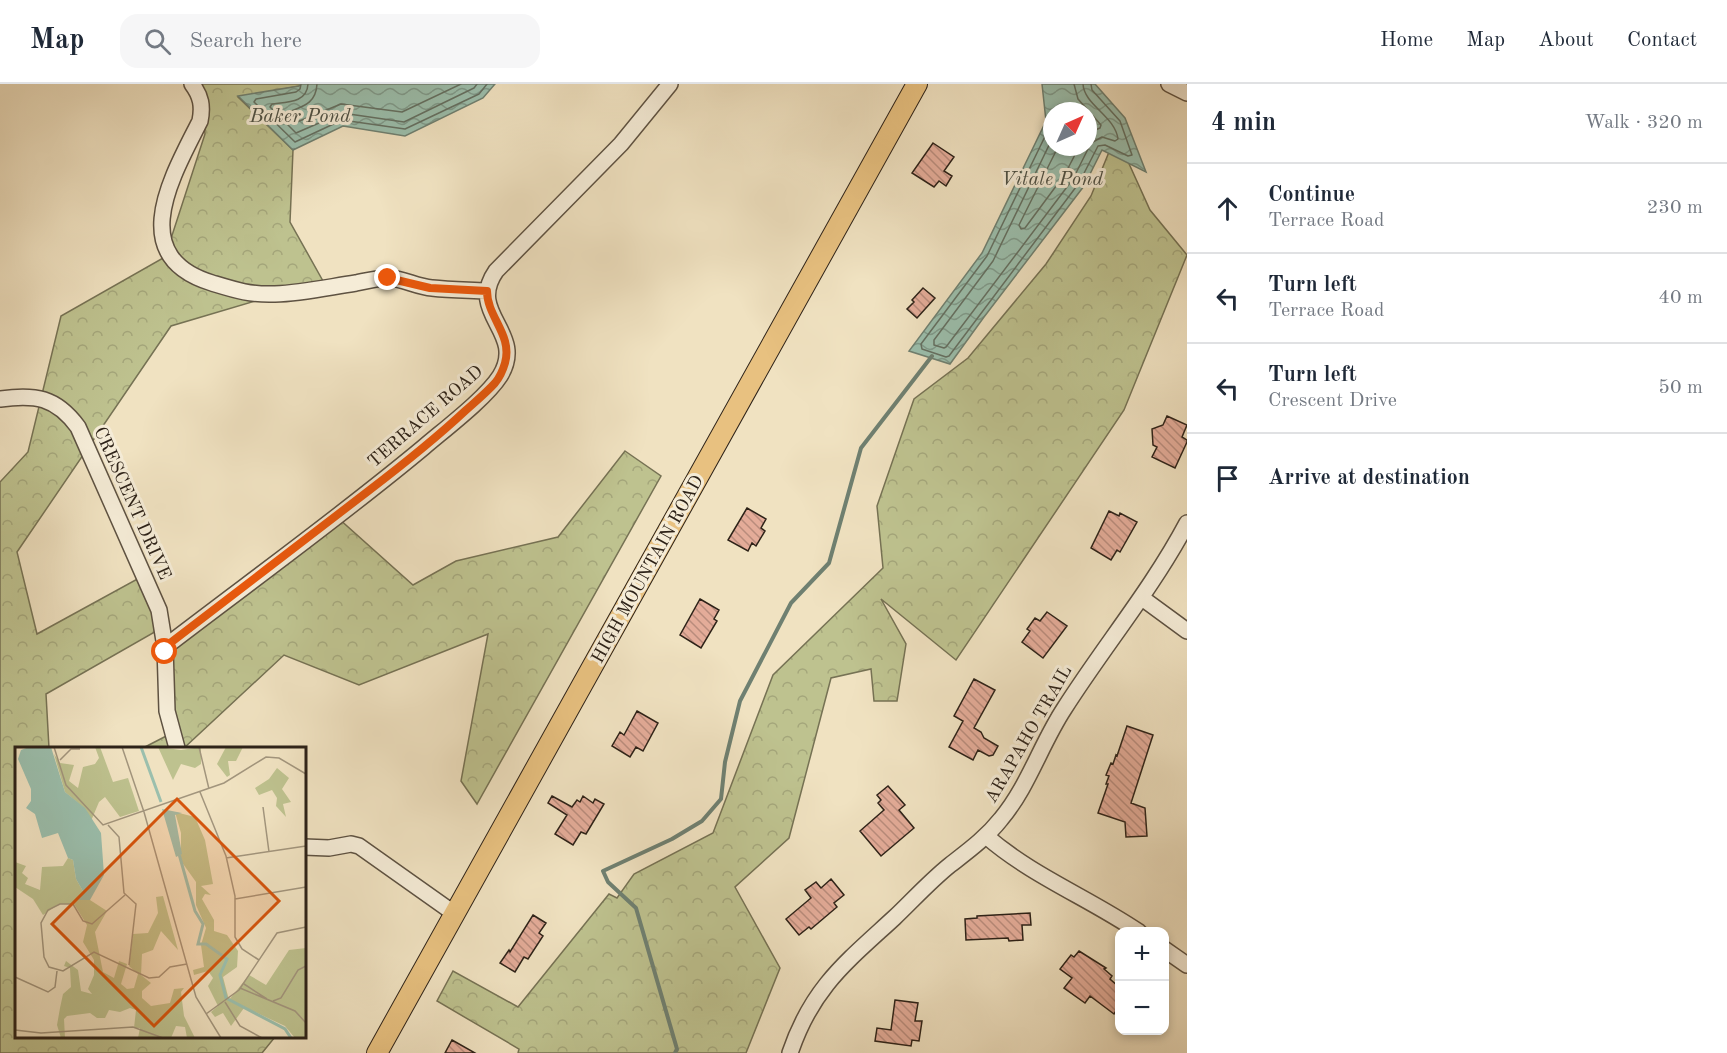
<!DOCTYPE html>
<meta charset="utf-8">
<style>
:root{--surface:#fff;--page:#f6f6f7;--text:#1f2937;--muted:#747a83;--line:#e0e1e3}
body{margin:0;font-family:"Old Standard TT",serif;background:var(--page);color:var(--text)}
.controls{position:absolute;right:18px;bottom:18px;display:grid;overflow:hidden;border-radius:12px;box-shadow:0 3px 9px #0003}
.controls button{width:54px;height:54px;display:grid;place-items:center;padding:0;border:0;border-bottom:2px solid var(--line);background:var(--surface);color:var(--text);font:30px sans-serif}
.compass{position:absolute;left:1043px;top:18px;width:54px;height:54px;border-radius:50%;background:var(--surface);box-shadow:0 3px 9px #0003;rotate:45deg}
.stop{position:absolute;width:18px;height:18px;margin:-14px;border:4px solid #ea580c;border-radius:50%;background:#fff}
.stop.end{background:#ea580c;border-color:#fff;box-shadow:0 2px 6px #0008}
.list{margin:0;padding:0;list-style:none}
h2{display:flex;justify-content:space-between;align-items:center;height:78px;margin:0;padding:0 24px;font-size:26px}
h2 small{font-size:20px;font-weight:400;color:var(--muted)}
.list li{display:grid;grid-template-columns:39px 1fr auto;gap:18px;align-items:center;box-sizing:border-box;height:90px;padding:0 24px;border-top:2px solid var(--line)}
.list b{display:block;font-size:22px;white-space:nowrap}
.list p{margin:0;font-size:20px;white-space:nowrap;color:var(--muted)}
.list em{font-size:20px;font-style:normal;color:var(--muted)}
.icon{flex:none;width:33px;height:33px;fill:none;stroke:currentColor;stroke-width:2;stroke-linecap:round;stroke-linejoin:round}
.map{position:relative;flex:none;width:1187px;height:969px;overflow:hidden}
header{display:flex;align-items:center;gap:36px;box-sizing:border-box;height:84px;padding:0 30px;background:var(--surface);border-bottom:2px solid var(--line)}
header strong{font-size:28px}
nav{display:flex;gap:33px;margin-inline-start:auto;font-size:21px}
.search{width:420px;height:54px;background:var(--page);display:flex;align-items:center;gap:15px;box-sizing:border-box;padding:0 21px;border-radius:18px;color:var(--muted);font-size:22px}
main{display:flex}
aside{flex:1;background:var(--surface)}
.map>svg:first-child{display:block}
</style>
<header>
<strong>Map</strong>
<div class="search"><svg class="icon" aria-label="search" viewBox="0 0 24 24"><circle cx="10" cy="10" r="6"/><path d="M15 15l6 6"/></svg>Search here</div>
<nav><a>Home</a><a>Map</a><a>About</a><a>Contact</a></nav>
</header>
<main>
<div class="map">
<svg width="1187" height="969" viewBox="0 0 1187 969">
<defs>
<pattern id="forest-crowns" width="20" height="18" patternUnits="userSpaceOnUse" patternTransform="scale(1.5)"><rect width="20" height="18" fill="#bec28f"/><path d="M2 6a3 3 0 1 1 6 0M12 15a3 3 0 1 1 6 0" fill="none" stroke="#a4a67b"/></pattern>
<pattern id="water-waves" width="16" height="10" patternUnits="userSpaceOnUse" patternTransform="scale(1.5)"><rect width="16" height="10" fill="#9bbfad"/><path d="M0 5q4-4 8 0t8 0" fill="none" stroke="#7f9b8c"/></pattern>
<pattern id="building-back-hatch" width="6" height="6" patternUnits="userSpaceOnUse" patternTransform="scale(1.5)"><rect width="6" height="6" fill="#e4ac99"/><path d="M-1 5l2 2M0 0l6 6M5-1l2 2" fill="none" stroke="#b98c7c"/></pattern>
</defs>
<rect width="100%" height="100%" fill="#f0e2c1"/>
<filter id="stains"><feTurbulence type="fractalNoise" baseFrequency=".00333" numOctaves="4"/><feColorMatrix values="0 0 0 0 .2 0 0 0 0 .09 0 0 0 0 .02 0 0 0 .5 -.17"/></filter>
<radialGradient id="worn" r=".72"><stop offset=".6" stop-color="#630" stop-opacity="0"/><stop offset="1" stop-color="#630" stop-opacity=".3"/></radialGradient>
<path fill="url(#forest-crowns)" stroke="#767254" stroke-width="1.5" d="M193,0H300V2L238,13L293,66L290,138L323,197L171,242L17,468L37,550L141,493L167,541L46,610L49,664H16V952L275,953L262,969H0V398L28,368L61,232L165,173L205,50L201,7Z
M1116,51L1150,126L1187,171L1124,326L956,576L881,515L906,560L897,617H874L871,585L831,594L789,754L735,803L780,884L746,969H518L519,965L437,917L453,887L518,923L609,810L617,814L634,790L713,749L773,591L883,484L877,422L914,315L968,274L1046,180L1091,112Z
M625,367L661,392L477,720L461,697L488,550L359,601L284,571L184,664H143L176,647L168,568L338,434L413,501L456,477L558,453Z"/>
<path fill="url(#water-waves)" stroke="#6f8071" stroke-width="1.5" fill-rule="evenodd" d="M300,0H495L483,14L405,52L343,42L293,66L238,12L299,2Z
M1042,0H1095L1125,34L1146,88L1102,66L1084,102L984,233L950,280L909,267L982,169L1046,37ZM1052,27H1088V63H1052Z"/>
<g fill="none" stroke-linecap="round" stroke-linejoin="round">
<path stroke="#647062" stroke-width="1.5" d="M301,0L300,5L296,8L256,15L254,18L295,58L342,36L405,45L479,10L487,0
M308,0C307,19 287,18 272,20L270,23L296,49L342,29L404,38L474,4L477,0
M317,0C316,19 304,22 289,28V31L297,38L341,20L402,28L461,0
M1074,0L1078,15L1101,41L1100,44L1088,49
M1052,38L987,172L921,260L922,265L946,273L949,272L1079,99L1098,62L1105,61L1128,72L1132,71L1120,37L1092,6L1091,0
M1052,55L993,177L934,256V261L944,264L946,263L1073,95L1091,59L1102,53L1115,57L1118,55C1115,32 1084,21 1083,0
M1058,63L1019,141L1021,145L1025,144L1065,90L1079,63"/>
<path stroke="#6f8071" stroke-width="4" d="M675,969L677,965L636,824L608,798L603,787L672,755L702,737L721,715L725,678L740,617L791,519L829,479L861,364L932,272"/>
</g>
<path fill="url(#building-back-hatch)" stroke="#2d2218" stroke-width="1.5" d="M933,59L954,73L944,87L952,92L946,102L939,97L934,103L912,89Z
M923,204L935,214L917,234L907,225L914,218L912,216Z
M1167,332L1187,341L1182,353L1187,356V358L1175,384L1152,373L1157,363L1153,361L1152,345L1163,341Z
M747,424L766,435L761,444L765,447L756,462L752,459L748,467L728,456Z
M1109,427L1119,432L1120,429L1137,438L1120,468L1117,466L1111,476L1091,464Z
M700,515L719,526L714,535L717,537L701,564L680,551Z
M1047,528L1067,542L1043,574L1022,558L1030,547L1027,545L1035,534L1040,537Z
M974,595L995,606L974,644L981,648L984,654L998,662L993,671L989,672L978,666L973,676L949,663L963,637L954,632Z
M637,627L658,639L643,667L636,663L630,673L612,662L620,648L624,651Z
M1127,642L1153,651L1131,719L1145,724L1147,752L1126,753L1125,738L1098,729L1108,700H1106L1109,692L1106,691L1111,679L1113,680L1116,671L1117,672Z
M888,702L905,721L899,726L914,744L881,772L860,747L884,726L878,719L881,716L877,711Z
M552,712L572,723L577,716L580,718L583,712L593,719L595,715L604,720L586,750L581,748L573,761L555,750L567,731L548,719Z
M831,795L844,811L834,819L837,823L811,845L809,843L799,851L786,835L811,814L805,806L816,798L821,804Z
M1030,829L1031,841H1022L1023,856L1009,857L1008,854L966,856L965,835L977,834V832Z
M533,831L546,839L539,849L543,852L528,875L524,873L515,888L500,879L509,866L510,868Z
M1079,867L1106,884L1104,885L1112,892L1110,895L1119,903V922L1114,930L1090,912L1085,919L1064,904L1072,894L1060,885L1071,871L1074,873Z
M895,916L918,919L915,937H922L919,957L912,956L911,962L875,957L877,944L891,946Z
M452,956L475,969H445Z"/>
<g fill="none" stroke-linecap="round" stroke-linejoin="round">
<g stroke="#5e5242" stroke-width="18">
<path id="minor" d="M192,0C201,12 203,22 200,37C173,91 124,172 212,199C235,206 250,211 275,210C302,209 329,203 356,199C366,197 377,194 388,194C402,194 417,203 432,204C450,206 469,206 487,207
M1169,0L1187,9
M0,315C35,310 56,313 78,343L159,526L165,563L167,627L177,664
M1142,514L1187,547
M165,563C251,497 340,433 424,363C445,345 486,314 500,292C527,248 466,230 496,187L621,60L670,0
M986,752C1032,792 1089,814 1139,848
M304,763L329,764L351,760L359,762L455,830
M1164,865L1187,881
M790,969C812,904 845,879 894,834C912,817 930,797 950,781C968,767 986,754 1001,735C1028,703 1041,660 1064,625C1104,562 1152,505 1187,439"/>
</g>
<g stroke="#2d2218" stroke-width="22">
<path id="major" d="M377,969L917,0"/>
</g>
<use href="#minor" stroke="#f5ecd7" stroke-width="15"/>
<use href="#major" stroke="#e8c180" stroke-width="20"/>
</g>
<g fill="none" stroke-linecap="round" stroke-linejoin="round">
<path stroke="#ea580c" stroke-width="8" d="M165,568V563C232,511 300,460 367,408C401,382 434,356 465,327C475,318 486,309 495,299C500,293 503,286 505,279C513,251 487,233 487,207L430,204L388,194"/>
</g>
<g text-anchor="middle" stroke-width="6" stroke-linejoin="round" paint-order="stroke">
<g font-size="18" fill="#2d2218" stroke="#f5ecd7">
<text transform="translate(425 332) rotate(-41)" y="6">TERRACE ROAD</text>
<text transform="translate(133 419) rotate(66)" y="6">CRESCENT DRIVE</text>
<text transform="translate(647 485) rotate(-61)" y="6">HIGH MOUNTAIN ROAD</text>
<text transform="translate(1028 650) rotate(-60)" y="6">ARAPAHO TRAIL</text>
</g>
<g font-size="20" font-style="italic" fill="#4e5145" stroke="#f5ecd7">
<text x="300" y="38">Baker Pond</text>
<text x="1052" y="101">Vitale Pond</text>
</g>
</g>
<g transform="translate(15 663)">
<rect width="291" height="291" fill="#f0e2c1"/>
<path d="M80,0H85L98,35L113,31L124,64L105,70L90,50L84,55L76,74L69,61L50,45L39,7L45,16L59,18L54,34L63,41L68,20L80,17L84,11ZM143,0L166,3L186,0V17L180,21L166,17L158,33ZM211,0H228L221,14H213L215,28L212,30L202,17ZM262,21L274,31L267,42L276,55L268,57L271,70L261,59L262,51L257,43L244,48L240,41L254,32ZM160,65L180,70L190,93L198,137L186,139L196,148L190,147L187,152L199,173V184L212,188L223,204L222,220L208,230L214,253L229,261L216,279L208,266L200,270L196,265L203,259L193,239L198,231L193,224L179,228L178,223L189,220L186,198L191,181L181,158V135L166,114V86ZM53,111L58,113L61,132L69,146L64,153H75L92,164L80,185L88,225L99,231L104,214L112,217L106,237L112,242L119,241L123,227L114,219L118,187L133,186L143,166L141,150L148,149L163,203L146,184L138,203L127,207L126,228L136,236L127,244V251L136,259L155,256L159,242L169,241L166,245L169,269L180,291H172L170,280L161,279L156,291H123L125,281H119L121,263L115,261L105,265L94,263L90,271H82L75,266L52,269L49,272L50,291H46L42,278L45,261L48,247L56,240L55,221L49,219L51,214L63,223L66,244L77,247L73,242L79,228V213L68,195L72,178L59,157H44L28,168L18,152L0,140V115L11,119L7,126L13,131L10,137L25,143L27,120L48,119Z" fill="#bec28f"/>
<path d="M291,201V291H280L270,279L214,253L234,228L251,238L274,203Z" fill="#bec28f"/>
<path d="M14,0H36L50,45L70,61L86,86L89,128L75,153H63L69,146L61,132L58,113L53,111L43,86L27,91L20,67L11,61L16,54V42L3,12L6,3ZM147,62L167,66L160,68L167,107L161,110Z" fill="#9bbfad"/>
<path fill="none" stroke="#9bbfad" stroke-width="3" d="M126,0L146,55M164,107L180,164L188,177L183,197H191L212,212L205,228L211,251L270,282L276,291"/>
<path fill="none" stroke="#a2957d" stroke-width="1.5" d="M39,0L51,38L88,78L209,36L251,10L264,11L291,27M107,0L129,65L181,250L206,291M184,0L194,42M45,13L56,2H65M185,45L211,109L220,149V190L227,202L244,213M248,60L254,105M93,78L104,90L109,146L121,157L114,218M211,111L291,99M110,148L77,177L68,174L58,157H45L33,163L26,176L29,210L34,220L48,224L79,205L134,231L144,230L155,220L172,217M220,152L291,140M0,230L33,245L40,240L42,224M229,237L252,252M225,241L280,264L291,276M258,254L266,251L283,223L291,219M210,255L225,279L247,291M191,267L224,243L262,186L291,180M0,283L26,286L118,280L148,291"/>
<path fill="#d5540d" fill-opacity="0.15" stroke="#d5540d" stroke-width="3" d="M162,52L264,154L139,279L37,177Z"/>
<rect width="291" height="291" fill="none" stroke="#2d2218" stroke-width="3"/>
</g>
<rect width="100%" height="100%" filter="url(#stains)"/>
<rect width="100%" height="100%" fill="url(#worn)"/>
</svg>
<div class="controls">
<button>+</button>
<button>−</button>
</div>
<svg class="compass" viewBox="-18 -18 36 36"><path d="M0-13l5 13h-10z" fill="#e53935"/><path d="M0 13l5-13h-10z" fill="#747a83"/></svg>
<div class="stop" style="left:165px;top:568px"></div>
<div class="stop end" style="left:388px;top:194px"></div>
</div>
<aside>
<h2>4 min<small>Walk · 320 m</small></h2>
<ul class="list">
<li><svg class="icon" aria-label="ahead" viewBox="0 0 24 24"><path d="M12 20V5M6 11l6-6 6 6"/></svg><div><b>Continue</b><p>Terrace Road</p></div><em>230 m</em></li>
<li><svg class="icon" aria-label="left" viewBox="0 0 24 24"><path d="M17 20v-9H6M10 6l-5 5 5 5"/></svg><div><b>Turn left</b><p>Terrace Road</p></div><em>40 m</em></li>
<li><svg class="icon" aria-label="left" viewBox="0 0 24 24"><path d="M17 20v-9H6M10 6l-5 5 5 5"/></svg><div><b>Turn left</b><p>Crescent Drive</p></div><em>50 m</em></li>
<li><svg class="icon" aria-label="arrive" viewBox="0 0 24 24"><path d="M6 21V4h12l-3 4 3 4H6"/></svg><div><b>Arrive at destination</b></div></li>
</ul>
</aside>
</main>
